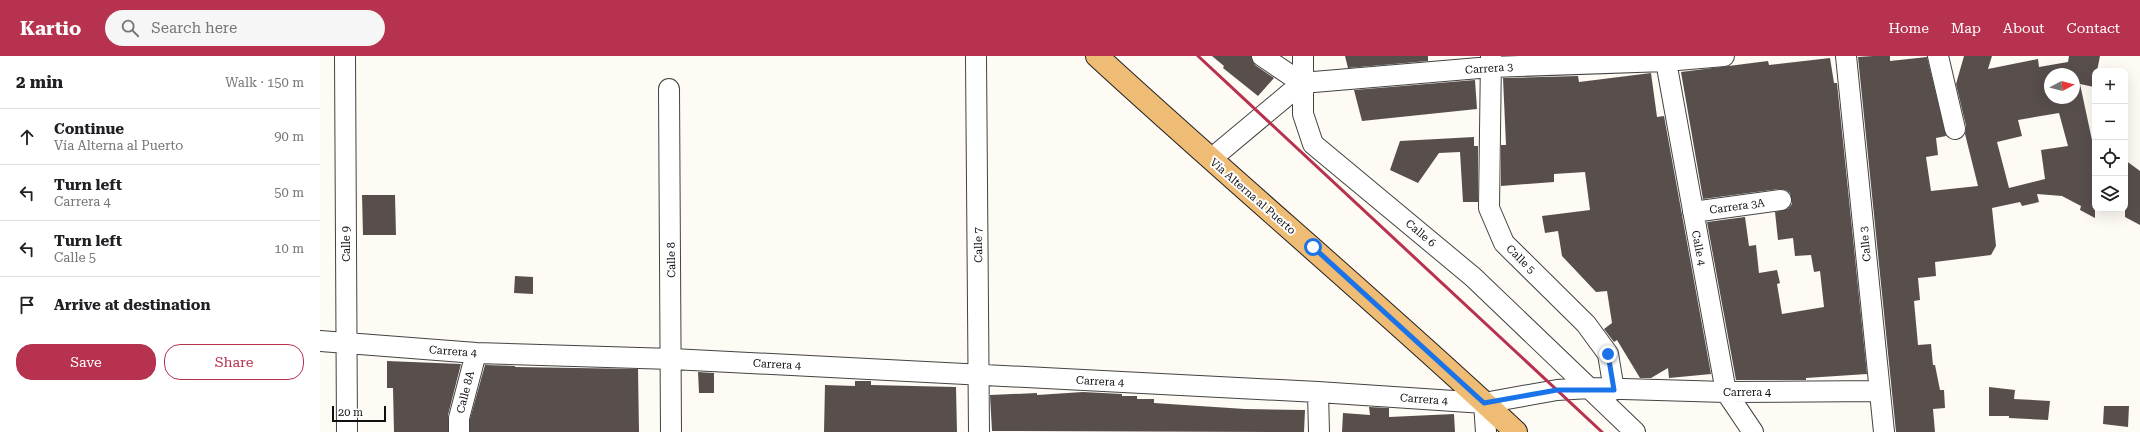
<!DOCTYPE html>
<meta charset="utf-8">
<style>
:root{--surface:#fff;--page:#f6f6f6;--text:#202124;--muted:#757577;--line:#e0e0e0;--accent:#b6324e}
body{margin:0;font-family:"Roboto Serif",serif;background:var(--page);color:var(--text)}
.controls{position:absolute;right:12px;top:12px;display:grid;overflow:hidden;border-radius:8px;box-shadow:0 4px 16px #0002}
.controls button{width:36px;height:36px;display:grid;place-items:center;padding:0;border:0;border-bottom:1px solid var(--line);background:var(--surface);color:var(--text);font:20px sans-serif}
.compass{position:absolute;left:1724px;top:12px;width:36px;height:36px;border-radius:50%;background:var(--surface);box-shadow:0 4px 16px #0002;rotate:83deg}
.scale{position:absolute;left:12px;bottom:10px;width:54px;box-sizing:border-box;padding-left:4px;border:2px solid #101010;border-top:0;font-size:11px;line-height:14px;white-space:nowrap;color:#101010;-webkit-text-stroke:3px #fff;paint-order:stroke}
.stop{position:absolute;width:12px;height:12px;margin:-9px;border:3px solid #1a73e8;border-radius:50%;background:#fff}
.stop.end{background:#1a73e8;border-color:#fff;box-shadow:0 1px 4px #0008}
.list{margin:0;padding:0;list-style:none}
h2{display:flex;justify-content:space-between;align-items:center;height:52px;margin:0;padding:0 16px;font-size:17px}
h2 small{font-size:13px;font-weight:400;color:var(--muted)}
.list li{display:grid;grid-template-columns:26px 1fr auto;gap:12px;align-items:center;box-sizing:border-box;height:56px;padding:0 16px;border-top:1px solid var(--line)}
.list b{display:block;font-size:15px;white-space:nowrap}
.list p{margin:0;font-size:13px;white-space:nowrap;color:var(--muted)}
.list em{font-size:13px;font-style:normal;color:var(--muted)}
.actions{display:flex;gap:8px;padding:12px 16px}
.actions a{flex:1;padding:9px 0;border:1px solid var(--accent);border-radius:16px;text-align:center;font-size:14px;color:var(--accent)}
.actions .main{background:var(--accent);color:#fff}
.icon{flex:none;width:22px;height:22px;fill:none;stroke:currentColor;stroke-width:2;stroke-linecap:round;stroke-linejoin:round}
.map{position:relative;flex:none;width:1820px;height:376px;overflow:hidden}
header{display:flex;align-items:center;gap:24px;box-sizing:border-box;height:56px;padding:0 20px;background:var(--accent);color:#fff}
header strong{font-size:19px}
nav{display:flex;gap:22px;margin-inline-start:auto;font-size:14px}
.search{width:280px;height:36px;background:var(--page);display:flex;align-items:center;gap:10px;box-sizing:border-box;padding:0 14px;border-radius:22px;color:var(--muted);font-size:15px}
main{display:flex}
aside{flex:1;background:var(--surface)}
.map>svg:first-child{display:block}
</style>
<header>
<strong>Kartio</strong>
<div class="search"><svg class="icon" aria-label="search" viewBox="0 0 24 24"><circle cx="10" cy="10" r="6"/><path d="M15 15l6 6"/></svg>Search here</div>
<nav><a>Home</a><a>Map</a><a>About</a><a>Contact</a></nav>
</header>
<main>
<aside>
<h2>2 min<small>Walk · 150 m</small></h2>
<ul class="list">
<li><svg class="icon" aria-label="ahead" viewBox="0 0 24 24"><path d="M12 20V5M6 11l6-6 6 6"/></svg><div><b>Continue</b><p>Vía Alterna al Puerto</p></div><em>90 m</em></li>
<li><svg class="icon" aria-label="left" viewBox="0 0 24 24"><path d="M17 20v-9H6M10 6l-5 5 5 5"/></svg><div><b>Turn left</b><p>Carrera 4</p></div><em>50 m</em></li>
<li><svg class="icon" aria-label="left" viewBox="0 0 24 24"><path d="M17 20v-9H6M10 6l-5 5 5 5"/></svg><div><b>Turn left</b><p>Calle 5</p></div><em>10 m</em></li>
<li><svg class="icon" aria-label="arrive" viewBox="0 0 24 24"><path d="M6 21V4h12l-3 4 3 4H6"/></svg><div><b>Arrive at destination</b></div></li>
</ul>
<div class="actions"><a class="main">Save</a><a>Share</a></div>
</aside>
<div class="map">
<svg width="1820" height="376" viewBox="0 0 1820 376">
<rect width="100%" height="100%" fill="#fefaf4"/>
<path fill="#584f4d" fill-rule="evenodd" d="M892,0H931L935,9L954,22L938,40L903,12L904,10Z
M1025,0H1108V5L1028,12Z
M1553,0H1570V5L1607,1L1626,80L1616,82L1618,99L1606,101L1611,135L1658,130L1645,78L1646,70L1636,28L1644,0H1672L1668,13L1718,3L1719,11L1748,6L1749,0H1780L1777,15H1775L1774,31L1760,28L1772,84L1775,80V162L1760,154L1761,150L1742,140L1717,138L1719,146L1702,150L1700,146L1672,152L1676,190L1671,199L1615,206L1616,220L1598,222L1600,244L1594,245L1598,289L1611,288L1613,309H1615L1620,334H1624L1625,352L1613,353L1615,376H1576L1538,1ZM1730,18H1754V42H1730ZM1739,57L1748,90L1721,94L1725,123L1689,132L1677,86L1702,80L1698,64Z
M1510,2L1514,27H1517L1547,318L1486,322V324H1416L1387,166L1425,161L1429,190L1436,189L1439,217L1457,214L1460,227L1457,228L1462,258L1504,251L1500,215L1494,216L1491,199L1475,200L1473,182L1458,184L1455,156L1468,153L1472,148L1470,137L1466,134L1459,133L1383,143L1361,16L1448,5L1449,9Z
M1331,17L1337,61L1344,60L1391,318L1349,322L1348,312L1331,322H1320L1297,284L1294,286L1284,273L1292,267L1287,235L1276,236L1242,200L1238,175L1225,177L1222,160L1270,154L1265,116L1234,118V126L1181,130V89H1186L1183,22L1258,20L1259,26Z
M1155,24L1157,53L1042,65L1034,34Z
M1154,81V90H1158V146H1143L1140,96L1119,97L1098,127L1070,114L1080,85Z
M1805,104L1820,115V169L1805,161Z
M42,139H75L76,179H43Z
M195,220L213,221V238L194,237Z
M67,305L141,308L128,359V376H74L73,332H67Z
M165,309L195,310V311L318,313L319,376H150V363Z
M378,316L394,317V337H379Z
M535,325H551V329L636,331L637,376H504L505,329L535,330Z
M1669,331L1695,334L1694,343L1730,345L1728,364L1689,362V360H1669Z
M763,336L802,338V340H817V343H834V347L925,353L985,354L984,376L672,375L670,339L717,337V339Z
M1784,350H1809L1808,371L1783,368Z
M1049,351L1069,352V361L1134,358L1135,376H1022L1023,357L1050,359Z"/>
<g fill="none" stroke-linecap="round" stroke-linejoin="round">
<g stroke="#434343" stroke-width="22">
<path id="minor" d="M25,0L27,376
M942,0L982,27
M983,0V58L993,88L1153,221L1315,376
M1171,0L1169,152L1184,187L1266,268L1288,298L1294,334
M1345,0L1406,336L1433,376
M1526,0L1564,376
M1618,0L1635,73
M656,2L659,376
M982,27L1171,11L1346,5L1404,0
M349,33L351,376
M891,103L982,27
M1373,156L1461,144
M0,285L156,297L352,303L998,336L1164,347L1237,334L1269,332L1406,336L1560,335
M998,336L999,376
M1164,347L1166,376
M139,376V362L156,297"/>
</g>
<g stroke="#212121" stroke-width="24">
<path id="major" d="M777,0C915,127 1059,248 1196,376"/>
</g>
<use href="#minor" stroke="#fff" stroke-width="20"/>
<use href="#major" stroke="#eebc74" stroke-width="22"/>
<path stroke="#b6324e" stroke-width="3" d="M878,0L1282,376"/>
</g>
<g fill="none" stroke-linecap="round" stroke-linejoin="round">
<path stroke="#1a73e8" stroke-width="5" d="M993,191L1164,347L1237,334H1294L1288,298"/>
</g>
<g text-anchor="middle" stroke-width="4" stroke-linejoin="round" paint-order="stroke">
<g font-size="11" fill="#101010" stroke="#fff">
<text transform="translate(1169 12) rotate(-4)" y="4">Carrera 3</text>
<text transform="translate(933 140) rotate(41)" y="4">Vía Alterna al Puerto</text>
<text transform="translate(1417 150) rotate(-8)" y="4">Carrera 3A</text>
<text transform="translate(1101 177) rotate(40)" y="4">Calle 6</text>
<text transform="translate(26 188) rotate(-90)" y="4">Calle 9</text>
<text transform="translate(1545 188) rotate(-96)" y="4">Calle 3</text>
<text transform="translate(658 189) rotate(-91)" y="4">Calle 7</text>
<text transform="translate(1379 192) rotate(79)" y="4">Calle 4</text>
<text transform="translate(1201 203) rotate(45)" y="4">Calle 5</text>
<text transform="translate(351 204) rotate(-91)" y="4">Calle 8</text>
<text transform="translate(133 295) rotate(4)" y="4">Carrera 4</text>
<text transform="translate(457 308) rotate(3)" y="4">Carrera 4</text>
<text transform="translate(780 325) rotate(3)" y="4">Carrera 4</text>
<text transform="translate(145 336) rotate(-76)" y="4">Calle 8A</text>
<text x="1427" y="340">Carrera 4</text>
<text transform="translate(1104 343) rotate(4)" y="4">Carrera 4</text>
</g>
</g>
</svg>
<div class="controls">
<button>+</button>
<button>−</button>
<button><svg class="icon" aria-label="locate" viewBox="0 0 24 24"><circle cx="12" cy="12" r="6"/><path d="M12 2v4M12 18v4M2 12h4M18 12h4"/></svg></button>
<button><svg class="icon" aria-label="layers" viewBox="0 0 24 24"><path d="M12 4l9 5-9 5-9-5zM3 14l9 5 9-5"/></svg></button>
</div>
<svg class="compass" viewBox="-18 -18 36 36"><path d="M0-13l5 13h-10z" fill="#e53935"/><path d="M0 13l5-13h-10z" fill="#757577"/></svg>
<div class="scale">20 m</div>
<div class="stop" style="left:993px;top:191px"></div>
<div class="stop end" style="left:1288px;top:298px"></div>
</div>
</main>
